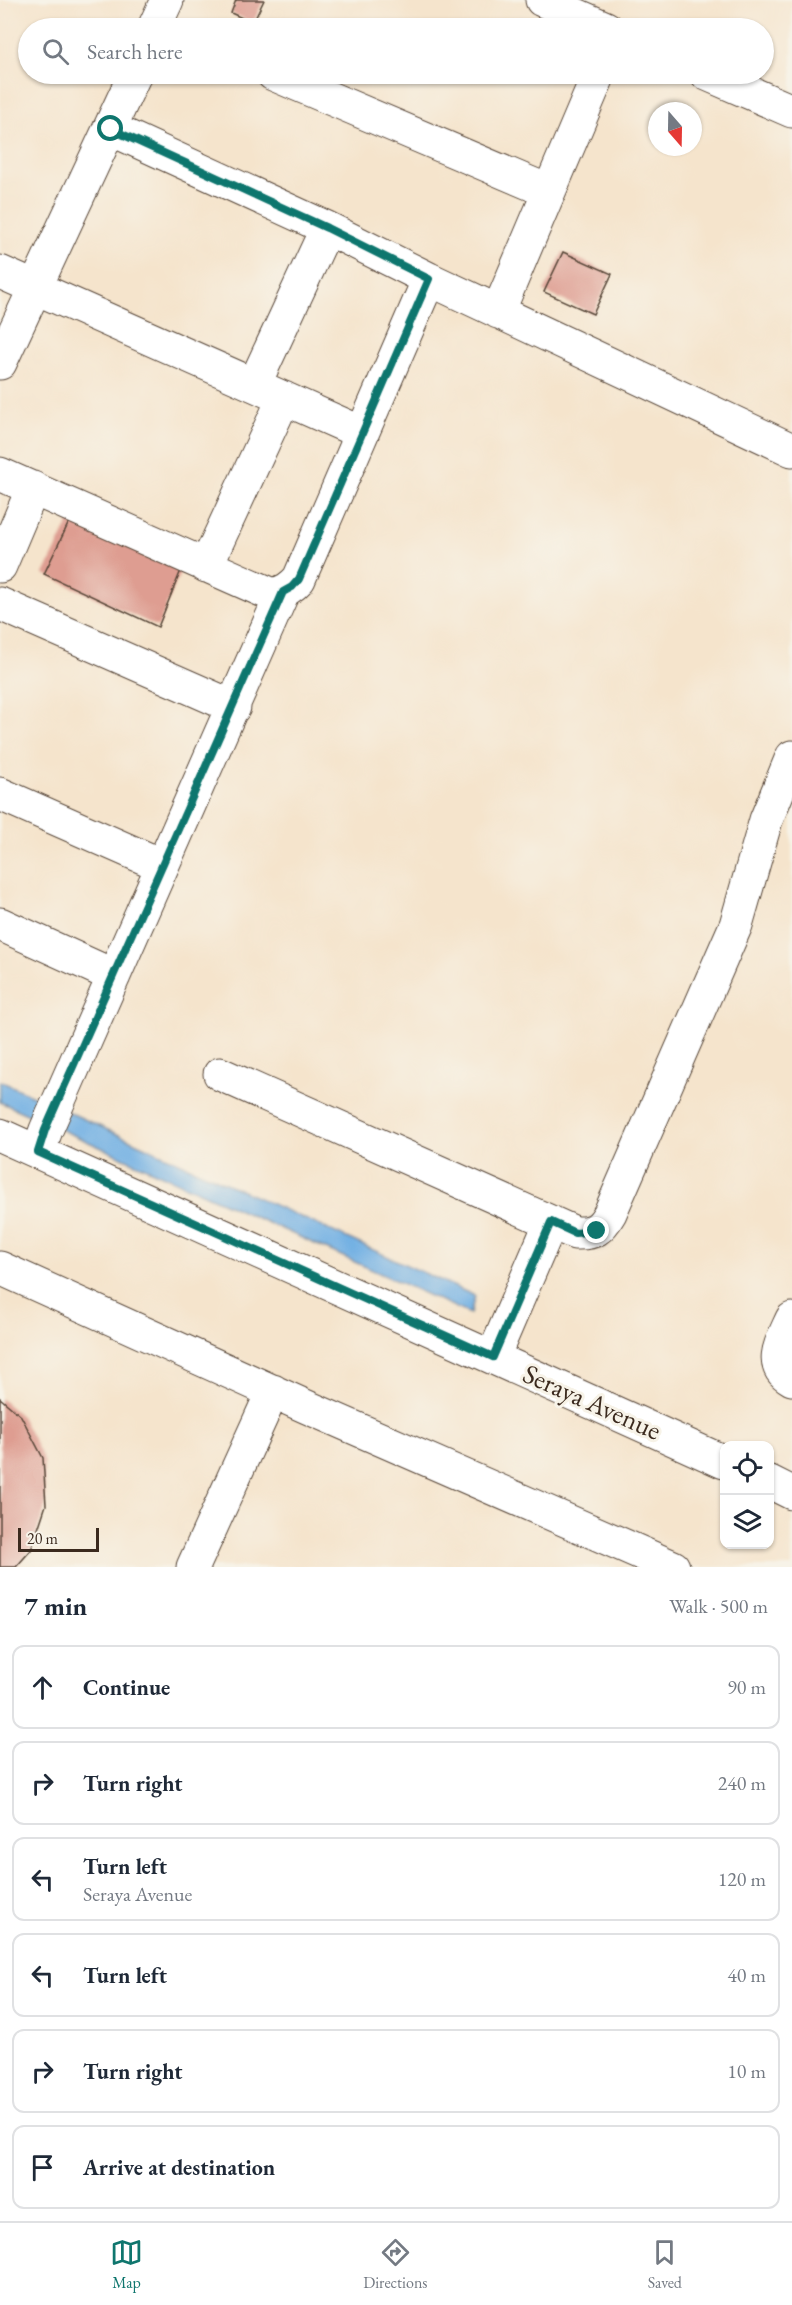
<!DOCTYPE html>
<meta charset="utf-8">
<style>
:root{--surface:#fff;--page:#f6f6f7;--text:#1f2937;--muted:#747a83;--line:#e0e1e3;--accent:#0f766e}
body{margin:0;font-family:"EB Garamond",serif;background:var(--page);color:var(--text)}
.controls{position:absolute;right:18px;bottom:18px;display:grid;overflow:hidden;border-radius:12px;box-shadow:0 2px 4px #0004}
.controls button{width:54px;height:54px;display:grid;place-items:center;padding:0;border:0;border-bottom:2px solid var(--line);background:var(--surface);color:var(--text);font:30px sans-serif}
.compass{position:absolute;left:648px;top:102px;width:54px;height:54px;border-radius:50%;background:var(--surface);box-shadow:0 2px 4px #0004;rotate:160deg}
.scale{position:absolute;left:18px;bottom:15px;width:81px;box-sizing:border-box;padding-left:6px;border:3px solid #3b2a1e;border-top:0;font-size:16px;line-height:21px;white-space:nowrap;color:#3b2a1e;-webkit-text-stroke:4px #f7f3e8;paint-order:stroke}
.stop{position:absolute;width:18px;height:18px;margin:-14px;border:4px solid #0f766e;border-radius:50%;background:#fff}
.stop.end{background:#0f766e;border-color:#fff;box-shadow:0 2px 6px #0008}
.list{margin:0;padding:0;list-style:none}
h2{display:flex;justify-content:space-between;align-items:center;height:78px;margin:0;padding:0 24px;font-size:26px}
h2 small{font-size:20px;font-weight:400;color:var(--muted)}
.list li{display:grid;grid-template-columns:39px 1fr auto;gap:18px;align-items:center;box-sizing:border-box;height:84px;margin:0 12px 12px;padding:0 12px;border:2px solid var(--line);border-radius:12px}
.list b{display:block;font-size:22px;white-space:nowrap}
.list p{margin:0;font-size:20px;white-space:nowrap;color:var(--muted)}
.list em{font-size:20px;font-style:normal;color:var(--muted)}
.icon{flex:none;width:33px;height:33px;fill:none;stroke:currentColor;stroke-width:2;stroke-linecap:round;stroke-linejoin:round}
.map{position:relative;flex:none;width:792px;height:1567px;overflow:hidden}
.search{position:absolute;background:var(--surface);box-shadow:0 2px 4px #0004;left:18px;right:18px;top:18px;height:66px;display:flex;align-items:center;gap:15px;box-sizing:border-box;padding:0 21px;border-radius:33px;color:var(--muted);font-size:22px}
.sheet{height:654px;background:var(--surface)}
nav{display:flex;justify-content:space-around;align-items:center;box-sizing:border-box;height:84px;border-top:2px solid var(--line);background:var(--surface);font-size:16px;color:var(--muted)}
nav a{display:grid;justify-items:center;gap:3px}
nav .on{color:var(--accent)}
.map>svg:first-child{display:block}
</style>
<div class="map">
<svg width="792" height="1567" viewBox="0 0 792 1567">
<rect width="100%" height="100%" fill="#f7f3e8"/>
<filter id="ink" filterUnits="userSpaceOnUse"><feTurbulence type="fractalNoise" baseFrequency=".0167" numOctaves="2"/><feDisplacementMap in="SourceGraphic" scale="12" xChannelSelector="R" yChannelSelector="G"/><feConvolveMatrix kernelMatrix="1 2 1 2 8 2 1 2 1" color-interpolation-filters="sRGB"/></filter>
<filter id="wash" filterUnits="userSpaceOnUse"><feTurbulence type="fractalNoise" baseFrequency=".008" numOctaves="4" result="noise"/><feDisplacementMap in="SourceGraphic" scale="24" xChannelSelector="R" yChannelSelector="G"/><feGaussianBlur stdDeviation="1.35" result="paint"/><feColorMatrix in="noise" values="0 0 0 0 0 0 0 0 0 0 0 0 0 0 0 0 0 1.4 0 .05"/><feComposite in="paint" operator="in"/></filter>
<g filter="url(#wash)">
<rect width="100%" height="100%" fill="#f5e4cc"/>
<path fill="#6fafe3" stroke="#556c80" stroke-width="1.5" d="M0,1081L475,1296L470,1314L0,1102Z"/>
<g id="blocks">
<path fill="#de9d91" d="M236,0H264L253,23L231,13Z
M563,252L612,274L593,314L544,292Z
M73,514L184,563L158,627L44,574Z
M0,1398L21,1416L43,1458L46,1505L31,1550L16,1567H0Z"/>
</g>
</g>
<g filter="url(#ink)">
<use href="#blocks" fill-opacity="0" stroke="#574638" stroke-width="1.5"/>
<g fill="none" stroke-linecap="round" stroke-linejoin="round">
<g stroke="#574638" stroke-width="35">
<path id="minor" d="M542,0L606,28
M154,28L167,0
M273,74L548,191
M707,74L792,111
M111,129L327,228L429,279L792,450
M0,272L362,433
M498,312L599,74
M0,363L135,74
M254,385L327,228
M0,474L273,595C284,592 291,588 299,579L429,279
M0,566L33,488
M206,566L284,398
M0,604L234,707
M0,794L161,865
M0,924L114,976
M220,1074L575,1233C594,1234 601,1229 610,1213L736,925L766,820L792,757
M0,1135L724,1462
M38,1152L46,1130L283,592
M0,1268L307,1407L673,1567
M792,1319C783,1339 766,1365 792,1379
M493,1357L551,1222
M770,1482L792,1493
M193,1567L273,1391"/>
</g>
<use href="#minor" stroke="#fff" stroke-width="33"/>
</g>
</g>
<g fill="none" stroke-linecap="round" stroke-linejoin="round" filter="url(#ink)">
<path stroke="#0f766e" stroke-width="8" d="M111,129L327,228L429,279L299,579L292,587L283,592L45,1130L38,1152L493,1357L551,1222L575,1233L597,1231"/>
</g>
<g text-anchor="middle" stroke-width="6" stroke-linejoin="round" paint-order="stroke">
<g font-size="27" fill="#3b2a1e" stroke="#f7f3e8">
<text transform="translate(592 1402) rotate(24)" y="9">Seraya Avenue</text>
</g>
</g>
</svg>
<div class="controls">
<button><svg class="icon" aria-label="locate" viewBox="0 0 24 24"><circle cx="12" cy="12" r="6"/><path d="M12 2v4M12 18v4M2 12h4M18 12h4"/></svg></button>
<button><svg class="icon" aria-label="layers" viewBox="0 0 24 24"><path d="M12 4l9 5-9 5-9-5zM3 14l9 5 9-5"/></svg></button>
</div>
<svg class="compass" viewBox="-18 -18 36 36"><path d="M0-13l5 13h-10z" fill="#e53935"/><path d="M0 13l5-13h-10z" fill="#747a83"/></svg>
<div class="scale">20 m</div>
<div class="stop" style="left:111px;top:129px"></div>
<div class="stop end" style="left:597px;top:1231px"></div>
<div class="search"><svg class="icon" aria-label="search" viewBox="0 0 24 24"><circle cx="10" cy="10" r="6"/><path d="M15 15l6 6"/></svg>Search here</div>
</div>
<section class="sheet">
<h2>7 min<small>Walk · 500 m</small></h2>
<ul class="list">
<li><svg class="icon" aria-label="ahead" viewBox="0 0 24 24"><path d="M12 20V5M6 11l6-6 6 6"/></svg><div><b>Continue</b></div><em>90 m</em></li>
<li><svg class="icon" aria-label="right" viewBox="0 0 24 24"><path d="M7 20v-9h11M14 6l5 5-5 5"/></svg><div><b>Turn right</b></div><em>240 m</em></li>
<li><svg class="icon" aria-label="left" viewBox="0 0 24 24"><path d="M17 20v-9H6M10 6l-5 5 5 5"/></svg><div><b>Turn left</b><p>Seraya Avenue</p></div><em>120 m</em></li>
<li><svg class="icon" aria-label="left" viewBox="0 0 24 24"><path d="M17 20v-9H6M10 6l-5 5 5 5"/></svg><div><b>Turn left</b></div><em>40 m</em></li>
<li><svg class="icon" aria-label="right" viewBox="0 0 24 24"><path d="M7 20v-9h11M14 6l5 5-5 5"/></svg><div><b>Turn right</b></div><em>10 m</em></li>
<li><svg class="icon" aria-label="arrive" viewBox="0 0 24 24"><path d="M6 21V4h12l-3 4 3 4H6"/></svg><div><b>Arrive at destination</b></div></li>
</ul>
</section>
<nav>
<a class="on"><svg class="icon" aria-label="map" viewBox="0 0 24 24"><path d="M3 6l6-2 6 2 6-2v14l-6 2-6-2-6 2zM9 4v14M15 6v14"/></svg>Map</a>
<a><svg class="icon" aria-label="directions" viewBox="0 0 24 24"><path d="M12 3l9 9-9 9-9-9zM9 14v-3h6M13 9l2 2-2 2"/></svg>Directions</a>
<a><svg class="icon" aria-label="saved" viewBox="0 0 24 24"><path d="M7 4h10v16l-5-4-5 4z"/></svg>Saved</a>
</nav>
